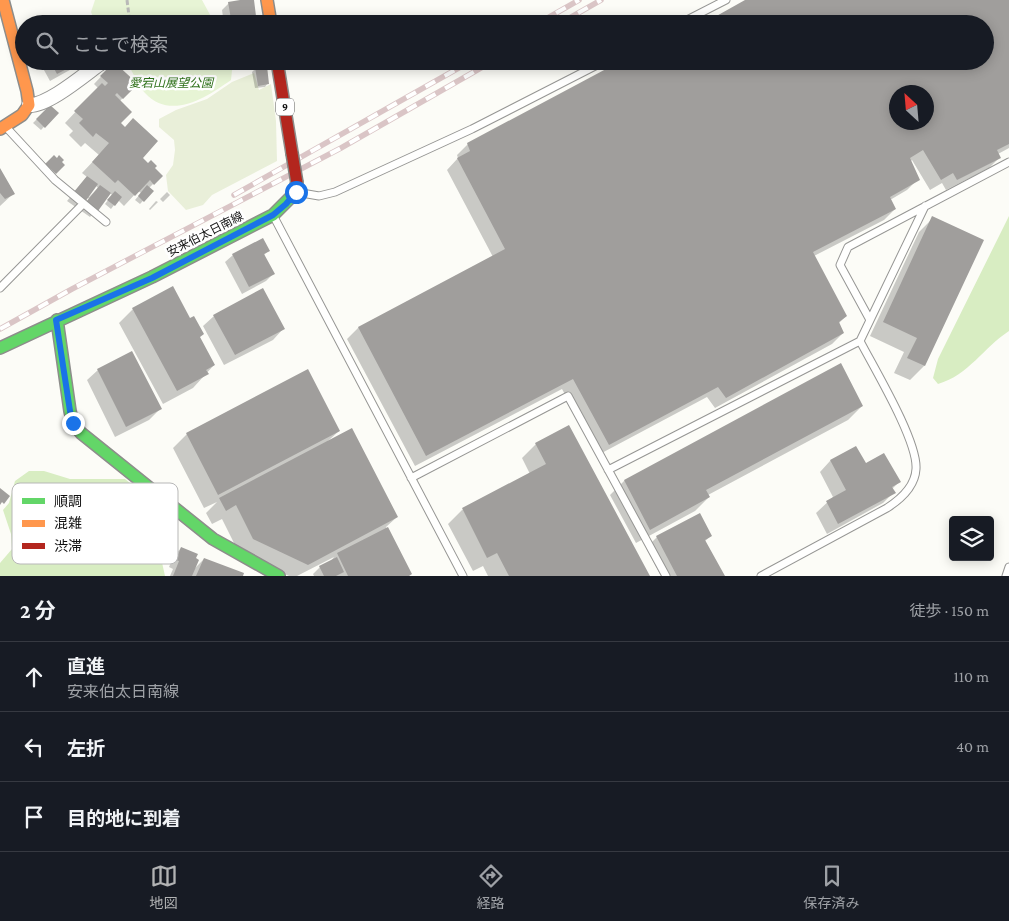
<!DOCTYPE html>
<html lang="ja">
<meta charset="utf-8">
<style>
:root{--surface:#171b24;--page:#242831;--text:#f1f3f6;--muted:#9ea1a6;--line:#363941;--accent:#b1b2b3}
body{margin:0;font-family:"Crimson Pro","Noto Sans JP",serif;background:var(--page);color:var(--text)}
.controls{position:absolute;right:15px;bottom:15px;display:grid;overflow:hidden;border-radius:5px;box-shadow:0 2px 12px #0003}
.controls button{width:45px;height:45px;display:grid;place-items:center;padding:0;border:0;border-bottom:1px solid var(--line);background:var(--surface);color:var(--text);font:25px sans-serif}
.compass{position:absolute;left:889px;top:85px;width:45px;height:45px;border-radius:50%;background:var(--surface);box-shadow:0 2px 12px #0003;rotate:334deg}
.stop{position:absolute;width:15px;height:15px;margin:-11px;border:4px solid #1a73e8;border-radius:50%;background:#fff}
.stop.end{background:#1a73e8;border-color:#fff;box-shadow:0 1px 5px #0008}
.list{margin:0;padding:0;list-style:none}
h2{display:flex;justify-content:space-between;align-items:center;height:65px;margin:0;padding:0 20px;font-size:21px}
h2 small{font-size:16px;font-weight:400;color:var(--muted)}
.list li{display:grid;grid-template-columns:32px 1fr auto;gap:15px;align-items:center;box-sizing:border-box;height:70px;padding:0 20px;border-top:1px solid var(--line)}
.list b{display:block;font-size:19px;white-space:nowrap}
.list p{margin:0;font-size:16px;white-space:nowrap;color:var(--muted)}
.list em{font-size:16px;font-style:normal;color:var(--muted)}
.icon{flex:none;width:28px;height:28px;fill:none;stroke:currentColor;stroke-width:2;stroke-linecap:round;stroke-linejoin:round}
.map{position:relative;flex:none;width:1009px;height:576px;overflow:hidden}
.search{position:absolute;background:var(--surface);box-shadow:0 2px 12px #0003;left:15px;right:15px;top:15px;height:55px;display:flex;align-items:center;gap:12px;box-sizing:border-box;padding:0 18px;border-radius:28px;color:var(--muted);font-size:19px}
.sheet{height:275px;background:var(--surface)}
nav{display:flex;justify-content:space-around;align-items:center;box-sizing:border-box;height:70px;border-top:1px solid var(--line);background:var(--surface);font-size:14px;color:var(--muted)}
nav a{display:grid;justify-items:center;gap:2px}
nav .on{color:var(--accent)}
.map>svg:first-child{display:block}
</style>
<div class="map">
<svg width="1009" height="576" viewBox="0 0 1009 576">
<rect width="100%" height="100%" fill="#fcfcf7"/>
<path fill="#e7f4d5" d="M95,0H202L215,24H96L91,12Z
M124,61H233L231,80C207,97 171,121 145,93C136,84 134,70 124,61Z"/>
<path fill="#d8edc2" d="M1009,216V331C984,347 969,375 938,384L933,378L938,359Z
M29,471H44L70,479H125L172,516V537L161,558L165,576H0V563L12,549L11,534L3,510L9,503L15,481Z"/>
<path fill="#e9efd9" d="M254,73L259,90L271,84L276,121L277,161L212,195L203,205L186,210L168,191L166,175L173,165L175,150L174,140L159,127V119L176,110L207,99L232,82Z"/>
<path fill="#0003" fill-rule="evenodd" d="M252,0L256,24H224L222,10L229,3Z
M748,0H1009V148L998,154L1000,157L989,168L946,190L942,183L930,190L912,160L910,162L918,179L907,190L890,200L895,209L884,220L814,256L846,316L838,324L843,333L832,344L715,408L707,397L598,455L562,389L415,466L347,339L358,328L493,257L447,170L458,158L457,155L468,144L985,61V24ZM896,92H926V122H896Z
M39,61H86L50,81Z
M114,63L136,84L120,101L119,123L141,158L161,176L149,188L152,191L140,204L135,200L141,193L138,191L124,206L118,200L111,209L105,204L112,195L110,193L90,217L80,210L89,199L87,197L77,208L67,201L87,177L82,173L99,155L85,143L81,147L69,135L73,131L65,123L98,88L94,84ZM96,186L98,188L89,197L88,196Z
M265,67L268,83L265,87L255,88L252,72L255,69Z
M50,106L57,113L41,130L33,123Z
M0,170L14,193L0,206Z
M167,192L170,195L163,202L160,199Z
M156,201L158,202L150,210L149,209Z
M933,218L982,241L924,366L910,380L894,373L904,352L870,336L919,232Z
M268,251L264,255L273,274L266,281L242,294L225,262L233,255Z
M133,309L199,338L214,365L193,388L163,404L119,323Z
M214,316L283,329L273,340L224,365L203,326Z
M840,365L862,406L848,420L708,495L709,497L695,511L636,543L610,495L624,481Z
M98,370L160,409L149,420L115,437L87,380Z
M307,371L339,431L328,441L397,517L386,527L410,574L408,576H314L313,574L320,567L330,562L334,557L297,576H289L239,553L222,519L212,524L206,513L217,502L204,508L173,448L187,434Z
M536,444L648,576H488L483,566L473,571L448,524L462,510L530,474L522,458Z
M856,447L865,465L899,482L892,489L894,492L883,503L827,534L816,513L833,497L820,472L830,461Z
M711,536L705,541L724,576H661L646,548L657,537Z
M181,548L194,569L204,559L242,576H170L173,569L169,567L174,556Z"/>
<path fill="#a09e9c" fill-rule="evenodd" d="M240,0H254L257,24H236L235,18L231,19L228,2Z
M745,0H1009V144L997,150L1001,158L957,180L953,173L941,180L923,150L910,158L920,180L890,197L896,209L813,252L847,316L839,322L844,333L726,398L718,387L609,445L573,379L426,456L358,327L505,249L457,158L470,151L467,143L621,61H985V24H691L702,18L704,23ZM896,92H926V122H896Z
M50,61H82L57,74Z
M114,62L138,84L123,99L117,93L115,95L132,112L121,123L125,127L133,118L158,141L143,158L148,163L151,160L157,166L155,168L163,176L154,185L150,180L135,196L118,180L115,183L92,162L109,143L96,133L93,137L79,123L83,119L74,111L102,83L105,86L108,83L100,76Z
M267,66L269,84L258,86L255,67Z
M50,105L59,113L45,128L36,119Z
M54,155L57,158L59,155L64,160L62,162L65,165L56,174L45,164Z
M0,168L15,194L5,199L0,193Z
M87,176L98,184L85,202L73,193Z
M100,185L111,193L98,211L86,202Z
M147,185L154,191L144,202L138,196Z
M115,191L122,197L115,206L107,200Z
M932,216L984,240L925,366L907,358L917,338L883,322Z
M263,238L270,251L264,254L275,274L249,287L232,254Z
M173,286L190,318L194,316L204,334L200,337L215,365L206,370L209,374L177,391L132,308Z
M263,288L285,329L235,355L213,315Z
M132,351L162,409L126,427L97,369Z
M841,363L863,406L706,490L710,497L650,530L624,480Z
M308,369L340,431L218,495L186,433Z
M569,425L650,576H509L497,553L487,558L462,508L546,464L535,443Z
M352,428L398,517L308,565L253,539L236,505L226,511L219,498Z
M856,446L866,463L884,453L901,482L892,487L896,493L838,524L826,501L846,490L830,460Z
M0,488L10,496L4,504L2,502L0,505Z
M700,513L712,536L705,540L725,576H677L656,536Z
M388,527L412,574L409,576H348L337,553Z
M181,547L198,554L196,558L199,560L192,576H173L179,561L176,560Z
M337,557L344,572L336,576H324L319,566Z
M204,558L244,573L243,576H196Z"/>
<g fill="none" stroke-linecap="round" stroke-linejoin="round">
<g stroke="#969694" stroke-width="9">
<path id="lane" d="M679,24L726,0
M5,126L55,180L106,222
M296,192L319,196L335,192L472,129L605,61
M274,217L463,576
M0,288L83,204
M870,320L840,265L848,247L1009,162
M608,470L860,341L925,206
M411,478L568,396L666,576
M761,576L887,508C901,499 915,487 916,469C918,441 874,368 860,341
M1006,576L1009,567"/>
</g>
<g stroke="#969694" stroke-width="16">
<path id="street" d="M29,105C48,106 85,74 102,62"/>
</g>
<g stroke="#8d8d8b" stroke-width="14">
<path id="fast" d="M57,320L70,411L73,423L81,433L213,539L279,576
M0,348L152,277L273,215L291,197L297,183"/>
</g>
<g stroke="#8d8d8b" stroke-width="14">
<path id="slow" d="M267,0L271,24
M0,129L22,115L29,105L27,91L3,0"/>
</g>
<g stroke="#8d8d8b" stroke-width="14">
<path id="jam" d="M277,61L292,153"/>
</g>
<path stroke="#b9b9b8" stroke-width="3" stroke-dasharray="5 2.5" stroke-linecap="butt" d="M127,0L129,16L133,24"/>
<use href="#lane" stroke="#fffffe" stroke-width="7"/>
<use href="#street" stroke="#fffffe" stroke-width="14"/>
<use href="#fast" stroke="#63d668" stroke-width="11"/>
<use href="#slow" stroke="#ff974d" stroke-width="11"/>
<use href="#jam" stroke="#b3261e" stroke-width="11"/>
<g stroke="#dac5c6" stroke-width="5.5">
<path id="rail" d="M537,24L579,0
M559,24L601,0
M234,195L471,61
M0,329L72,289L341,148L493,61"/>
</g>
<use href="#rail" stroke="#fff" stroke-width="4" stroke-dasharray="11" stroke-linecap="butt"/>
<g stroke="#848481" stroke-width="14" stroke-linecap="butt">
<path id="jam-bridge" d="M292,153L297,183"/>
</g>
<use href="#jam-bridge" stroke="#b3261e" stroke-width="11"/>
</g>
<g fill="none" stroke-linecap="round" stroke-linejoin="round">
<path stroke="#1a73e8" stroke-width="6" d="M73,423L70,411L56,320L152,278L273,215L286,204L296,192"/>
</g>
<g text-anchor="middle" stroke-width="5" stroke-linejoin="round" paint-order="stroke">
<rect fill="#fff" stroke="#585858" stroke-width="1" x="276" y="98.5" width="18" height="17" rx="4"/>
<g font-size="11" font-weight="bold" fill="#101010">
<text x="285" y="111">9</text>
</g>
<g font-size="12" font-style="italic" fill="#2d7019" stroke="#fff">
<text x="171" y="87">愛宕山展望公園</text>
</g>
<g font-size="12" fill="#101010" stroke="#fff">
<text transform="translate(205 234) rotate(-27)" y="4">安来伯太日南線</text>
</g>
</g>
<rect x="12" y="483" width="166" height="81" rx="8" fill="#fff" stroke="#b7b7b7" stroke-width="1"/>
<rect x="22" y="498" width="23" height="6" fill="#63d668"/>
<rect x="22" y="520" width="23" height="7" fill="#ff974d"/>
<rect x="22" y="543" width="23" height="6" fill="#b3261e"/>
<g font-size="14" fill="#101010">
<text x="54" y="506">順調</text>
<text x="54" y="528">混雑</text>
<text x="54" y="551">渋滞</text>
</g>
</svg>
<div class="controls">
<button><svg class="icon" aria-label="layers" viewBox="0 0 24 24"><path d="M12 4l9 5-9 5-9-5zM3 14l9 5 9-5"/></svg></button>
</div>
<svg class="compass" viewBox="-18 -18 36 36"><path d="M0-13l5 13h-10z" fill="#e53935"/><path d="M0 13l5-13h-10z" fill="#9ea1a6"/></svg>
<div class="stop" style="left:296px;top:192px"></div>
<div class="stop end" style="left:73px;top:423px"></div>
<div class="search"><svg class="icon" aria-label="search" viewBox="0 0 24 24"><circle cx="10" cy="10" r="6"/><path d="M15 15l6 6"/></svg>ここで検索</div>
</div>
<section class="sheet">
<h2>2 分<small>徒歩 · 150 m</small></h2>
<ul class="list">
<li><svg class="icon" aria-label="ahead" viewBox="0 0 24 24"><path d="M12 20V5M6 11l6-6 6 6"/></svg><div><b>直進</b><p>安来伯太日南線</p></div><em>110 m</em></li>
<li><svg class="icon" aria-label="left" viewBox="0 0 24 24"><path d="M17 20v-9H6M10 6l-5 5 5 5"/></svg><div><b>左折</b></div><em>40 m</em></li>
<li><svg class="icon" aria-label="arrive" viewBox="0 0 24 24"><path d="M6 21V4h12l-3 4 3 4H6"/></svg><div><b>目的地に到着</b></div></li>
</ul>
</section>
<nav>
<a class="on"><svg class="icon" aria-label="map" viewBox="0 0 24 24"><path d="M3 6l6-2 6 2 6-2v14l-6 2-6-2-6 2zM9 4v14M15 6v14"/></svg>地図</a>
<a><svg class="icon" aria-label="directions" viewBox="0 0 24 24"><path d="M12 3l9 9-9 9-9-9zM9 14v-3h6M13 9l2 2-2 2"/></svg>経路</a>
<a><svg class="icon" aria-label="saved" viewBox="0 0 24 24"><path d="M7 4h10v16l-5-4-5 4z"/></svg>保存済み</a>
</nav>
